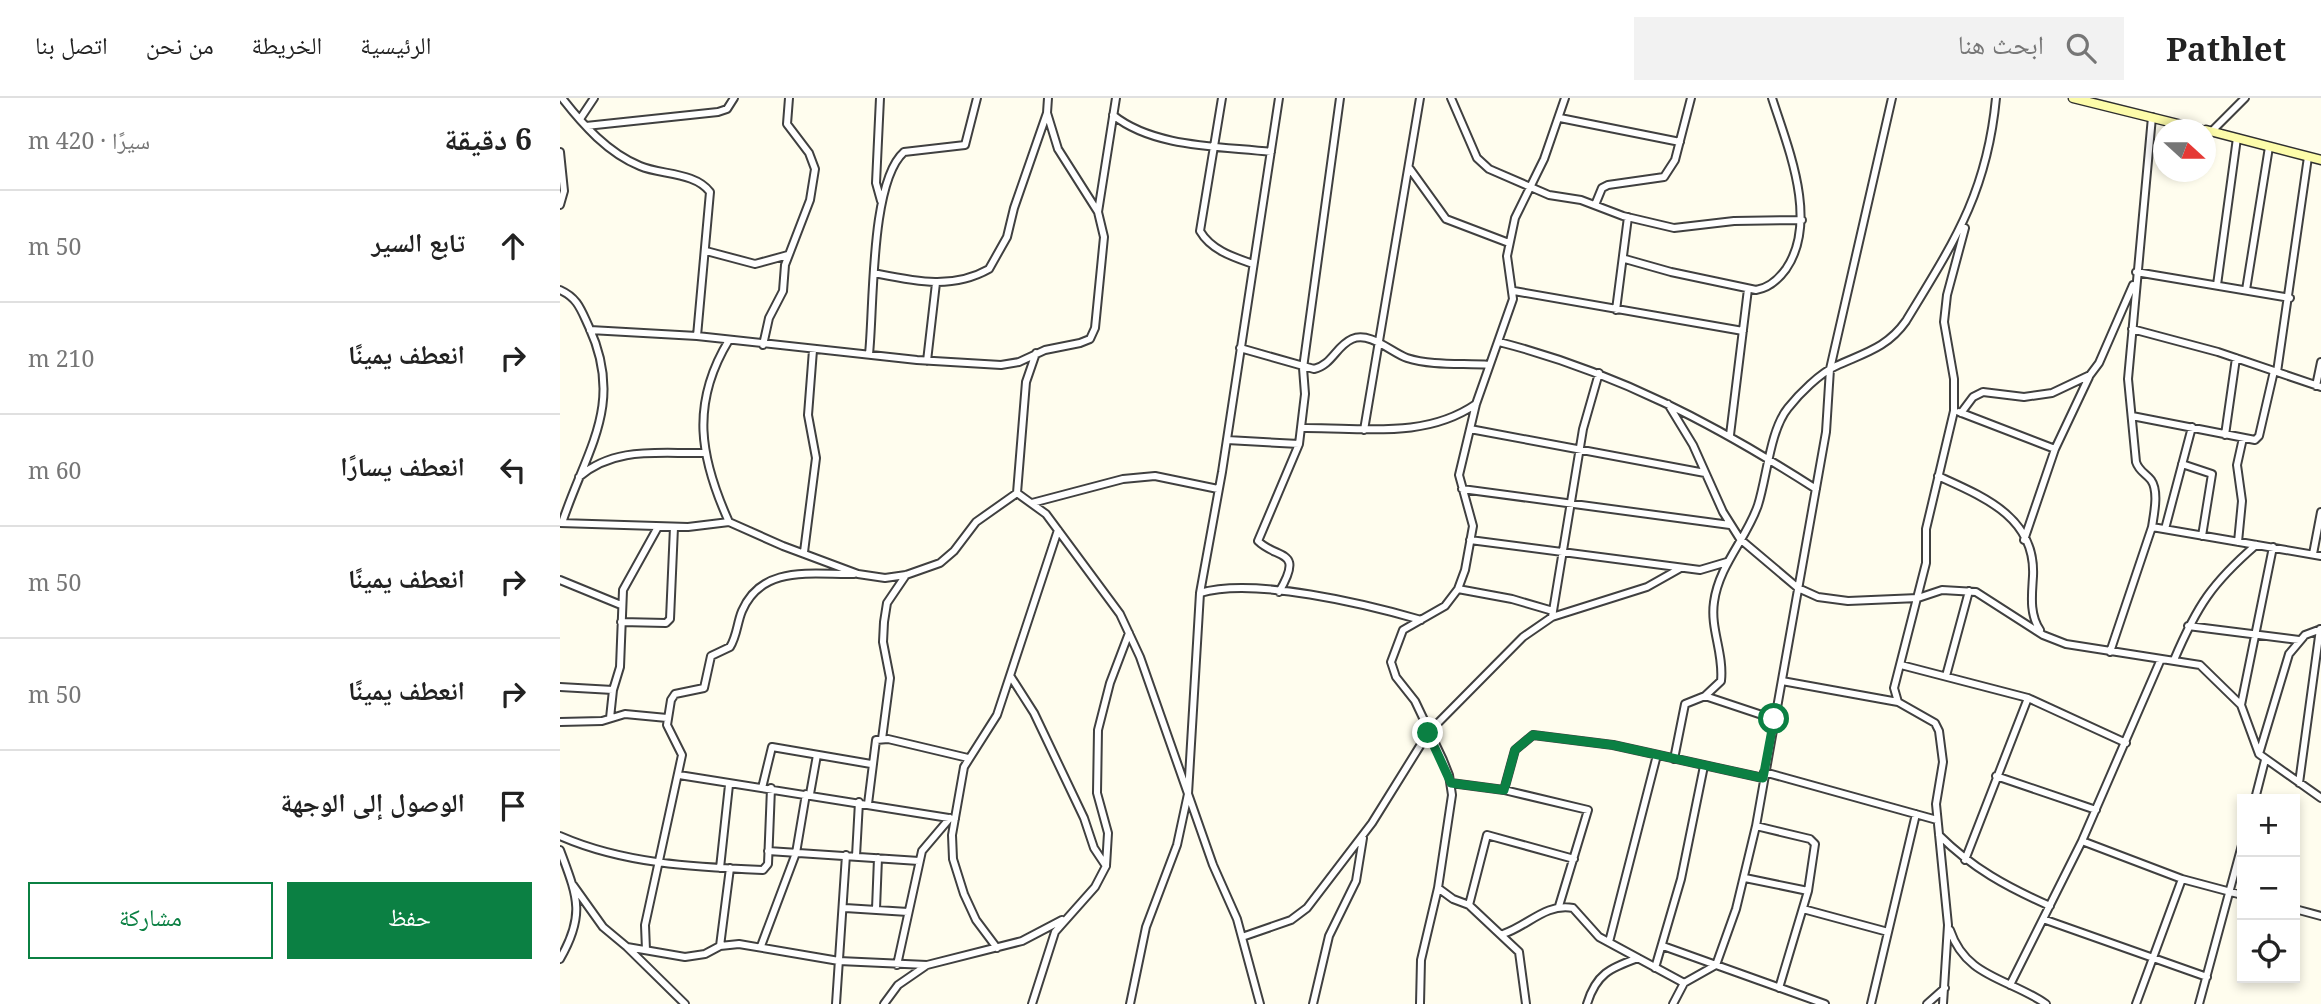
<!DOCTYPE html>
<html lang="ar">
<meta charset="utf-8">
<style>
:root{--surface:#fff;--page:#f2f2f2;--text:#222;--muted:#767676;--line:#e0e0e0;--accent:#0b8043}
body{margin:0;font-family:"Noto Serif","Noto Naskh Arabic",serif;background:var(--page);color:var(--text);direction:rtl}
.controls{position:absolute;right:21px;bottom:21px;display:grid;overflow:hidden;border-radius:0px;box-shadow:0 4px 10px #0003}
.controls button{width:63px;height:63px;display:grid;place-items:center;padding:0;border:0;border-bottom:2px solid var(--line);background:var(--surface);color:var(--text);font:35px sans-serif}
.compass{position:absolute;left:1593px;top:21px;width:63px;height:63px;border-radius:50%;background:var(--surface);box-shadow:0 4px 10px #0003;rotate:111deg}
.stop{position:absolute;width:21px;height:21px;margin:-16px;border:5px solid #0b8043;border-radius:50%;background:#fff}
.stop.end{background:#0b8043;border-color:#fff;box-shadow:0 2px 7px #0008}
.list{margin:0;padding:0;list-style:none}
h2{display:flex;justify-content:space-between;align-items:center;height:91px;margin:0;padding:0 28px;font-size:30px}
h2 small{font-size:23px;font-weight:400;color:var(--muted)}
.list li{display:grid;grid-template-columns:46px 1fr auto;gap:21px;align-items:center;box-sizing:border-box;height:112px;padding:0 28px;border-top:2px solid var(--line)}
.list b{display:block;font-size:26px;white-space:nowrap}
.list em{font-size:23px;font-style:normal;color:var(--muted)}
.actions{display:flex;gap:14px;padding:21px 28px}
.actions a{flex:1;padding:16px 0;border:2px solid var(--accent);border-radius:0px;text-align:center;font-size:24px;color:var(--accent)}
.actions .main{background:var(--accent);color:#fff}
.icon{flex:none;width:38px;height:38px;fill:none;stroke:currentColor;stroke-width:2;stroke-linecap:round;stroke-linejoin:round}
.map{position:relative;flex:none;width:1761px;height:906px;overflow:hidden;direction:ltr}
header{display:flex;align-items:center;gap:42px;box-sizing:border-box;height:98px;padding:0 35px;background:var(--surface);border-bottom:2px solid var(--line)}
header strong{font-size:33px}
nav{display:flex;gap:38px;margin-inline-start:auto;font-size:24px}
.search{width:490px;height:63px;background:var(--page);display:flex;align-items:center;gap:18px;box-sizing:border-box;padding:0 24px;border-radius:0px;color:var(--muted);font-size:26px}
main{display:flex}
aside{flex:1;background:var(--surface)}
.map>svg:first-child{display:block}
</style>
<header>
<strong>Pathlet</strong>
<div class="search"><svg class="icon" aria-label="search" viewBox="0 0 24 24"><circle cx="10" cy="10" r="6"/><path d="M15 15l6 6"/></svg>ابحث هنا</div>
<nav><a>الرئيسية</a><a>الخريطة</a><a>من نحن</a><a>اتصل بنا</a></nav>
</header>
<main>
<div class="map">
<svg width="1761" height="906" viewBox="0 0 1761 906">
<rect width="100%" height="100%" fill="#fffdee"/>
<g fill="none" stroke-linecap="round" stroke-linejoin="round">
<g stroke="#404040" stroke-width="10">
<path id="street" d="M2,0C23,27 48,55 80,68C101,77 135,74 150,94L137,238
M320,0L316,85L321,103
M662,0L640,133C651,152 673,159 693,166
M891,0L917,60L929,71L989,97L1021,102L1063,118L1114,130L1174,123L1242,122
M553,17C594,50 660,48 711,54
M1000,20L1120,44
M20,21L34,0
M26,28L158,14L167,11L174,0
M1651,34L1685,0
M0,54L4,93L0,107
M850,71L886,121L949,145
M1035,107L1042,90L1048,87L1104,79L1115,62L1131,0
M538,114L556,0
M146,153L195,166L228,157
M1065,161L1111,174L1196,192C1209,190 1218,182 1226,171C1259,123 1228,50 1212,0
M1576,174L1730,200
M314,175C354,183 392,192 429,171L447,139L454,110L487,15L488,0
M1657,187L1677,40
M0,192C18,200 21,212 29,229C65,307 26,352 2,425
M1686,192L1709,49
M954,193L1183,233
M1056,212L1068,119
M1572,231L1658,254L1761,289
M30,232L137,238L357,262L441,267L459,264L485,252L520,245L530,241L535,230L544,139L538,114L498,51L487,15
M169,242C130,306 140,360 169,424
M939,244C1056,274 1155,326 1256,391
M203,247L209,220L223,193L225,167L250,102L255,71L249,55L227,26L229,0
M680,250L754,271C772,267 776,248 792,241C810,233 832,255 847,260C872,268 903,265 929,267
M309,256C314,210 310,84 344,54L405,47L417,0
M367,263L376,185
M1717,274L1748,59
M1756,288L1761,264
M1108,306L1133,347L1163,414L1180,441L1238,490L1258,499L1288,503L1358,500L1382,492L1416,494L1483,537L1506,546L1640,567L1681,607L1699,656L1761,700
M1399,314L1495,351
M1401,315L1413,299L1423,294L1464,299L1492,295L1530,277L1539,265L1573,187
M1572,318L1695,342L1699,338L1714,273
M741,330C800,329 864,342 916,306
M910,331L1145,375
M804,332L860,0
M1170,337L1188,191
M1665,337L1676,260
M667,342L739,346
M1622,366L1652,376L1642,438
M1378,378C1422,398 1476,419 1473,478C1472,496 1469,516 1480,532
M19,379C55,348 99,356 143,355
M902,391L1170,427
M457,395L486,416L560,516L580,559L653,767L677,821L700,906
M472,405L563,381L595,378L658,391
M0,425L128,429L169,424L223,448L298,476L325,480L346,477L380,465L394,453L416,424L457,395L466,284L476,255
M1592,429L1761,458
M1605,431L1632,329
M910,442L1140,472L1167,464
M1464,442L1495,351L1529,279
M1678,444L1682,403L1677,367L1683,340
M244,454L256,360L248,317L253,252
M1753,456L1761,414
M0,482L61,507
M898,491L952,501L993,513
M719,494C745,450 717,462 698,443L739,346L745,296L743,270L780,0
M640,495C694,479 806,506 861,522
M992,519L1023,331L1039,275
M61,524L106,525L110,521L114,429
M1628,528L1739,542
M1550,554L1592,429C1594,416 1599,393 1591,382C1585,375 1579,373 1576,364L1568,281L1592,19
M1614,562C1637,508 1652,485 1696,447
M1341,567L1468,600L1566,645
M1386,578L1409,493
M451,579L474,615L524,720L534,750L546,768
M1222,583L1338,604L1375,625L1379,633L1383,664L1376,706L1388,827L1383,906
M0,589L53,592
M1145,598L1214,621
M1338,604L1334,590L1366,465V431L1394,313V281L1384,224L1387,197L1405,130
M1681,607L1713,449
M50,620L53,592L60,569L63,492L98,429
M0,624L42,623L65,616L107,620
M322,641L330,580L323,544L324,524L327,505L346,477
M1699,656L1729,556L1745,537L1761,531
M1114,661L1125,606L1145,598L1161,583C1164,555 1150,531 1154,504C1159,467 1187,440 1198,407C1207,379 1210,332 1228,310C1239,296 1260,275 1276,268C1304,255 1327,250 1346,223C1394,144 1427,95 1436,0
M1204,674L1377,722
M119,677L395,721
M1436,678L1536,712
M891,685L944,692L1028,712L999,808
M1739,685L1760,531
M202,690L212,649L311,666
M944,692L955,652L973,637L1053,647L1203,680
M250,696L257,657
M1695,701L1705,662
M308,706L316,642L328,641L408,660
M1196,728L1250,741L1255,746L1248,793L1219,890
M1379,737C1412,770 1447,789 1490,808
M0,738C64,766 134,769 203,772L208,766L211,690
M1522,743L1622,781L1682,797
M0,752C17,798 26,816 0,861
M208,753L359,763
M296,758L299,704
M1405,762L1468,600
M160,770L169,687
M1185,780L1248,793
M13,787L43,829L67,849L125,906
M878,790L893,801L909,807L959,854L966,906
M909,807L927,737L1014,761
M285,810L348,814
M316,811L318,760
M1243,811L1328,834
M1735,811L1761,818
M1483,821L1647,879
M1390,832C1406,880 1449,880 1486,906
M943,836C968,828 985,805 1013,810L1039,839L1124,885
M682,839L731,822L747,810L812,725L868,635L963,539L992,519L1087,489L1119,471
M1049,844L1097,657
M160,848L170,770
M201,848L236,755L246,696
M1103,848L1265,906
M67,849L125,859L145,856L160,848L179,846L279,863L367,867
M437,850L416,822L404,796L393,761L392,737L404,669L437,617L498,432
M86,852L85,827L122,657L107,627L111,602L115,596L144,590L151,558L170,549C177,538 177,525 182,513C202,466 253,477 294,476
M337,867L362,753L390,720
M1095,870L1121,781L1144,668
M1450,887L1522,743L1601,561
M276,906L286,757
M324,906L338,887L367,867L462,843L502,822
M472,906L495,834L535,789L546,768L548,735L537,695L538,632L550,585L569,535
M570,906L586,829L617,747L628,696L640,495L662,374L719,0
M753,906L769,838L796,783L803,740
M860,906L861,862L878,790L892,697L889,677L883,662L855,603L836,579L831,564L843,532L885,508L898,491L905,472L913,428L899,377L916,306L953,201L947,158L955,120L984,61L1005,0
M1027,906C1036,876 1050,870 1078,860
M1113,906L1124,885L1156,867L1176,811L1196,728L1266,334L1270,271L1332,0
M1311,906L1356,716
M1367,906L1385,890
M1576,906L1622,781
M1639,906L1682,747"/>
</g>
<g stroke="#2f2f2f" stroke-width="11">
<path id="secondary" d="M1513,0L1642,32
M1646,32L1761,62"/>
</g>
<use href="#street" stroke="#fff" stroke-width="6"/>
<use href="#secondary" stroke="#fdfcaa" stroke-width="8"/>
</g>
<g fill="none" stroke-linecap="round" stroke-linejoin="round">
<path stroke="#0b8043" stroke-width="9" d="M868,635L891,685L944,692L955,652L973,637L1053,647L1203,680L1214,621"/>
</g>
</svg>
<div class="controls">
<button>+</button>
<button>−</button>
<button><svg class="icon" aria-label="locate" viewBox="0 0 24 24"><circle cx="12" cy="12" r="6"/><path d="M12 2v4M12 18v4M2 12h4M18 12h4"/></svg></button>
</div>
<svg class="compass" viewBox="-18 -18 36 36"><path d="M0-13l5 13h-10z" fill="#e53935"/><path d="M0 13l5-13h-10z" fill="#767676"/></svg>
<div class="stop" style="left:1214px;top:621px"></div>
<div class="stop end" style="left:868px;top:635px"></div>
</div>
<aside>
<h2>6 دقيقة<small>سيرًا · 420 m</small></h2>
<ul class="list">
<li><svg class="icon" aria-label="ahead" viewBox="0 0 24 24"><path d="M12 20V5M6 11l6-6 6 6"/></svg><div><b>تابع السير</b></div><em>50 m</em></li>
<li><svg class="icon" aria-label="right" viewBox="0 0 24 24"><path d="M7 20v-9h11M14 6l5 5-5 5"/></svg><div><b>انعطف يمينًا</b></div><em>210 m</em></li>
<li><svg class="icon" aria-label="left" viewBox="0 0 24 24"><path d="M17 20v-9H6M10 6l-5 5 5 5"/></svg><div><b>انعطف يسارًا</b></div><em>60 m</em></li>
<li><svg class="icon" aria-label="right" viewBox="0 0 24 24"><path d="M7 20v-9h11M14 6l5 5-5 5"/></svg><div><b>انعطف يمينًا</b></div><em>50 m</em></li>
<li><svg class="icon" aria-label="right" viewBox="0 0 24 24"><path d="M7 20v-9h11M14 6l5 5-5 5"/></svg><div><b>انعطف يمينًا</b></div><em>50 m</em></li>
<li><svg class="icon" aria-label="arrive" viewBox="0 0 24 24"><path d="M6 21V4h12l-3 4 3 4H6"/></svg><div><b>الوصول إلى الوجهة</b></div></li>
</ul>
<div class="actions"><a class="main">حفظ</a><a>مشاركة</a></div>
</aside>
</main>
